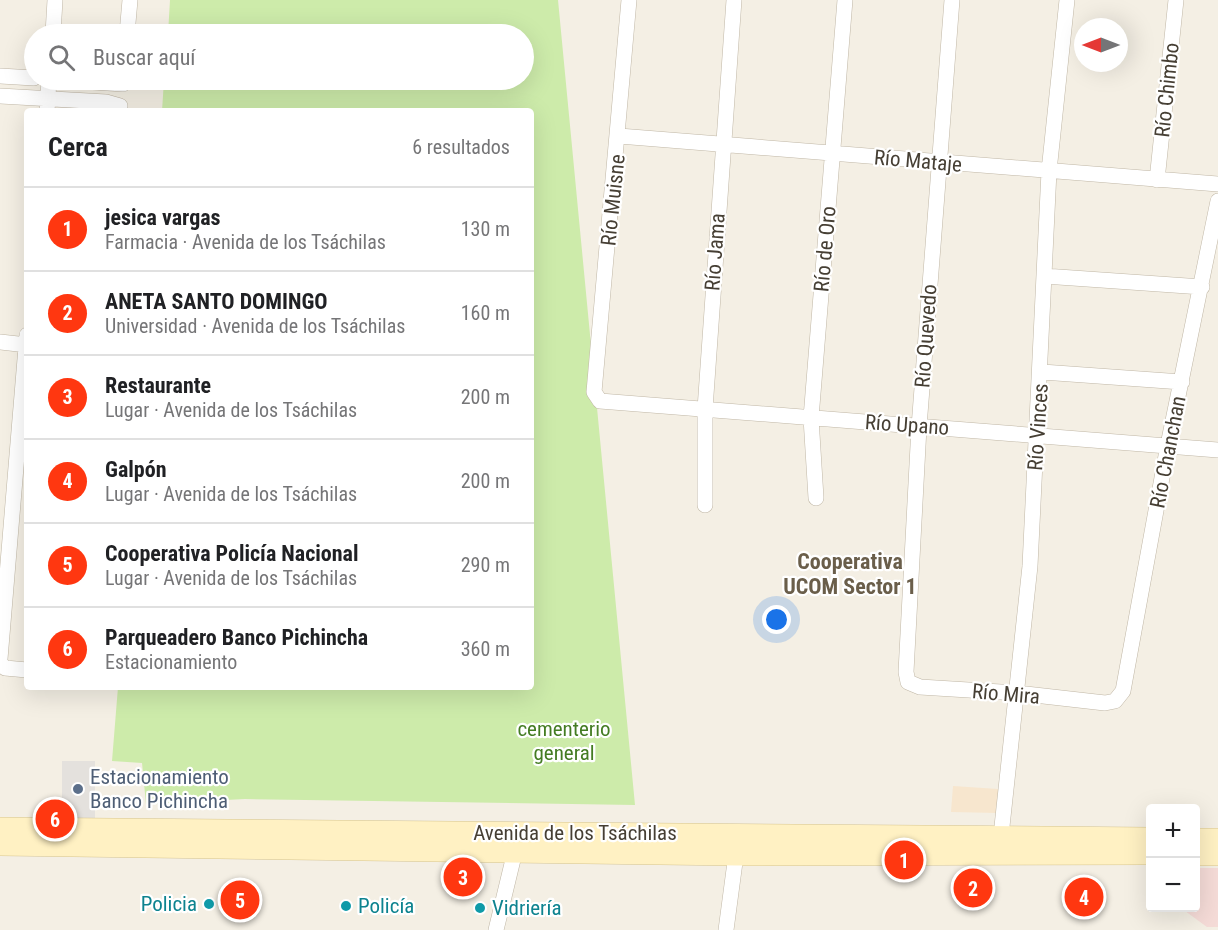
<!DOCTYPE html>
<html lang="es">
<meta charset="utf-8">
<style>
:root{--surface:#fff;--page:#f6f6f6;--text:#202124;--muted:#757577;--line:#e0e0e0;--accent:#ff3710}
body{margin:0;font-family:"Roboto Condensed",sans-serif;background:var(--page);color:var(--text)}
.controls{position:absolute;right:18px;bottom:18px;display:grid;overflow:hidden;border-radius:6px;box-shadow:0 6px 24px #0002}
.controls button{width:54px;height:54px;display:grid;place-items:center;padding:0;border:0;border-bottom:2px solid var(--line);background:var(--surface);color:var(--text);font:30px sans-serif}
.compass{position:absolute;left:1074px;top:18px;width:54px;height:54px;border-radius:50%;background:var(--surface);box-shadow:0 6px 24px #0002;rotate:270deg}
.you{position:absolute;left:777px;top:620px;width:21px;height:21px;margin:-15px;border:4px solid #fff;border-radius:50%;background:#1a73e8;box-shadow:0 0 0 9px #1a73e833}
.badge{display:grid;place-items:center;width:39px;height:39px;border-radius:50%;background:var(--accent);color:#fff;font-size:20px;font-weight:700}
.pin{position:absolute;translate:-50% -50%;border:3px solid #fff;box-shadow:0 2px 6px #0006}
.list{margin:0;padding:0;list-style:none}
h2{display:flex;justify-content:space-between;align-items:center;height:78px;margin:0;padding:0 24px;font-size:26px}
h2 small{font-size:20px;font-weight:400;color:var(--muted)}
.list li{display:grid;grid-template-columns:39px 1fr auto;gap:18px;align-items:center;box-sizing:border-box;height:84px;padding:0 24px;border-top:2px solid var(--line)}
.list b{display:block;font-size:22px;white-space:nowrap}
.list p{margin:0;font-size:20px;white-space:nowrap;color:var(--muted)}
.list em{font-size:20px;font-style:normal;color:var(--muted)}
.icon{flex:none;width:33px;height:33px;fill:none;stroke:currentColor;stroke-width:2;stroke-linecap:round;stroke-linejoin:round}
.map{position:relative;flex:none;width:1218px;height:930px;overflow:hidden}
.search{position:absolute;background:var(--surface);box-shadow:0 6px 24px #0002;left:24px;top:24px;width:510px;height:66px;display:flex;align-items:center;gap:15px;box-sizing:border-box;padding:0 21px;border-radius:33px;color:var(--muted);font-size:22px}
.panel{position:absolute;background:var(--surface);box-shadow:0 6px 24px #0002;left:24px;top:108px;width:510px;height:582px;border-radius:6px}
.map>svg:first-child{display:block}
</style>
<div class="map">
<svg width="1218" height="930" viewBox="0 0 1218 930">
<rect width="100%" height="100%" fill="#f4efe4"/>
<path fill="#f7e6ce" d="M953,786L998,789V813L951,812Z"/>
<path fill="#f5dbd7" d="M1196,868H1218V927H1207L1181,908H1196Z"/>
<path fill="#cdebaa" d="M170,0H558L635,805L245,799L146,804L142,763L112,761L118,687H531V111H162L164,80H524V34H168Z"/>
<path fill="#e4e1dd" d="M62,761H95V819L62,818Z"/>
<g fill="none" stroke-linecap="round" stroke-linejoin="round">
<g stroke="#c0b7a6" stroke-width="16">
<path id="street" d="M629,0L594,392L600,401C806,419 1012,432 1218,450
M952,0L919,427L906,672L908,682L920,687L1017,693L1105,703L1115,701L1123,691L1168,445L1218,201
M53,34L55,0
M127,34L130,0
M0,76L34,78
M63,80L123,84
M0,96L106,102L120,106
M47,111L49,80
M619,136L1218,184
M1157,180L1176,0
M1044,276L1202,287
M0,342L27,345
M1042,372L1182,382
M816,498L811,418L845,0
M705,505V409L734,0
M0,659L27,335
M0,663L5,668L27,670
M1000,845L1030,566L1049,171L1067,0
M496,930L517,843
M726,930L737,847"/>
</g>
<g stroke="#d6c591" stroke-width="22">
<path id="secondary" d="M0,828L1150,838
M1196,839H1218
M0,845L736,855L1150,854
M1196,855H1218"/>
</g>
<use href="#street" stroke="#fff" stroke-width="15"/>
<use href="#secondary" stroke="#fff1c3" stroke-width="21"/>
</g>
<circle fill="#5c6f8a" stroke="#fff" stroke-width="2" cx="78" cy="789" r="6"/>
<g fill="#0f9aa8" stroke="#fff" stroke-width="2">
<circle cx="209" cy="904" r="6"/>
<circle cx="346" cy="906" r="6"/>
<circle cx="480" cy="908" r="6"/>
</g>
<g text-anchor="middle" stroke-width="4.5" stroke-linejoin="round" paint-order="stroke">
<g font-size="21" fill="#463f34" stroke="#fff">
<text transform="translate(1167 90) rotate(-84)" y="7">Río Chimbo</text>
<text transform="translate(918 161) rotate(5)" y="7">Río Mataje</text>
<text transform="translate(613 200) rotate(-84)" y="7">Río Muisne</text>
<text transform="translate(825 249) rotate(-85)" y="7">Río de Oro</text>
<text transform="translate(715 252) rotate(-86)" y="7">Río Jama</text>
<text transform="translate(926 336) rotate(-86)" y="7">Río Quevedo</text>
<text transform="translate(907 425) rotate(4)" y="7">Río Upano</text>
<text transform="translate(1038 427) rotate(-86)" y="7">Río Vinces</text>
<text transform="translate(1168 452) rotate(-79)" y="7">Río Chanchan</text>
<text transform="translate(1006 694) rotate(5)" y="7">Río Mira</text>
<text x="575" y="840">Avenida de los Tsáchilas</text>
</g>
<g font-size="21" fill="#447c23" stroke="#fff">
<text x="564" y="736">cementerio<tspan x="564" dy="24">general</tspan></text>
</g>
<g font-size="21" fill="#4e5e75" stroke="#fff" text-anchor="start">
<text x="90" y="784">Estacionamiento<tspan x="90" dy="24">Banco Pichincha</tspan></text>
</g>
<g font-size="21" fill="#0d838f" stroke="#fff" text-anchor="start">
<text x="197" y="911" text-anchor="end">Policia</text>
<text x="358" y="913">Policía</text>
<text x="492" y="915">Vidriería</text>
</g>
<g font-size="22" font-weight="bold" fill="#6a5e4a" stroke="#fff">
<text x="850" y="569">Cooperativa<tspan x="850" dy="25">UCOM Sector 1</tspan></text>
</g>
</g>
</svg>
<div class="controls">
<button>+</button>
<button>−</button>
</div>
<svg class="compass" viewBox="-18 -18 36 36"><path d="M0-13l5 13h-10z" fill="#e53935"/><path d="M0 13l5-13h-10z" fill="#757577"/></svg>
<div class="you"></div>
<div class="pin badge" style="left:904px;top:860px">1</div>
<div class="pin badge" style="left:973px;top:888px">2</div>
<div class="pin badge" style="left:463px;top:877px">3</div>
<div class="pin badge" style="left:1084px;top:897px">4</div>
<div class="pin badge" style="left:240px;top:900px">5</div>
<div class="pin badge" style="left:55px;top:819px">6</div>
<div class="search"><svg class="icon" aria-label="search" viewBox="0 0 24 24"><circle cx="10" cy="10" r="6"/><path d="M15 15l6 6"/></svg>Buscar aquí</div>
<section class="panel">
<h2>Cerca<small>6 resultados</small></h2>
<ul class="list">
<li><span class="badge">1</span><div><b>jesica vargas</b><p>Farmacia · Avenida de los Tsáchilas</p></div><em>130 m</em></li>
<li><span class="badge">2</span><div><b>ANETA SANTO DOMINGO</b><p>Universidad · Avenida de los Tsáchilas</p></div><em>160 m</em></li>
<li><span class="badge">3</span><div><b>Restaurante</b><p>Lugar · Avenida de los Tsáchilas</p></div><em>200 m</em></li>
<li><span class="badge">4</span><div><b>Galpón</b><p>Lugar · Avenida de los Tsáchilas</p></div><em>200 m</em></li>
<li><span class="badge">5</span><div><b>Cooperativa Policía Nacional</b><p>Lugar · Avenida de los Tsáchilas</p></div><em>290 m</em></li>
<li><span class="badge">6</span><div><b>Parqueadero Banco Pichincha</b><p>Estacionamiento</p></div><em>360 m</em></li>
</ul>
</section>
</div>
